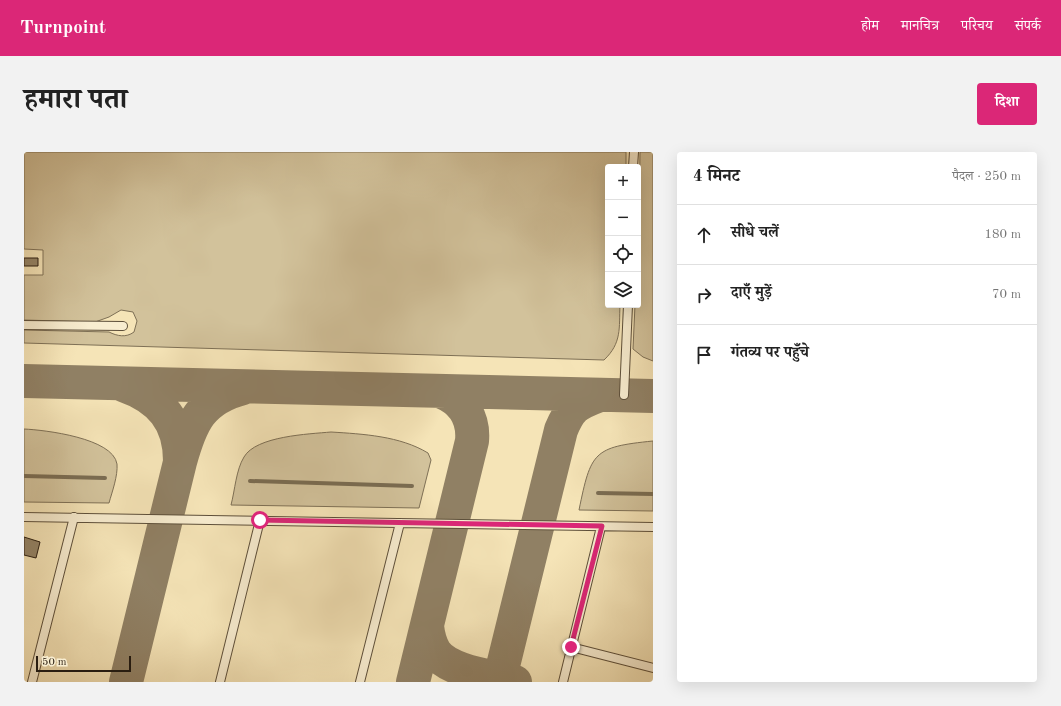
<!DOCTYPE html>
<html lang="hi">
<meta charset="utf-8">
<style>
:root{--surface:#fff;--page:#f2f2f2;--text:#222;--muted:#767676;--line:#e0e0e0;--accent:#db2777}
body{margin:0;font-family:"Old Standard TT","Noto Serif Devanagari",serif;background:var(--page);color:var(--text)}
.controls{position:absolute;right:12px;top:12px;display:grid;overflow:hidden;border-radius:4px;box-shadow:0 4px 16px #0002}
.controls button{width:36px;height:36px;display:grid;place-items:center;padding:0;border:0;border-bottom:1px solid var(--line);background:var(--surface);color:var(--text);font:20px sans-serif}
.scale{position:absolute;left:12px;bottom:10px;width:95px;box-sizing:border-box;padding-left:4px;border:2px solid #2a1d10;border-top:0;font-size:11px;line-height:14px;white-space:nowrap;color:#2a1d10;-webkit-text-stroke:3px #f8edd0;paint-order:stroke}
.stop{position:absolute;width:12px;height:12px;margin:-9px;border:3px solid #db2777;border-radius:50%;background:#fff}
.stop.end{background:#db2777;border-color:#fff;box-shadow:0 1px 4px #0008}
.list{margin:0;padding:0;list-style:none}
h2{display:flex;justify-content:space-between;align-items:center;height:52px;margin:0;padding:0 16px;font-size:17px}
h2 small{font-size:13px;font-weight:400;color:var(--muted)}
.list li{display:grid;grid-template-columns:26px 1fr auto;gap:12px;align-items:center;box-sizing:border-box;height:60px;padding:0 16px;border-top:1px solid var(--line)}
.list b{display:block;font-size:15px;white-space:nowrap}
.list em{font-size:13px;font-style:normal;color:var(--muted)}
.icon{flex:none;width:22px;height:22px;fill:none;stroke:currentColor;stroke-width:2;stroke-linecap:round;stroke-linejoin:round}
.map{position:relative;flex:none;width:629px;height:530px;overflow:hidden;border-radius:4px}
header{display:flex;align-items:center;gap:24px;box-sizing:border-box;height:56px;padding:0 20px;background:var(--accent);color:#fff}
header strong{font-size:19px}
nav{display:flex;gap:22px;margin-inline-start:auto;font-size:14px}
.intro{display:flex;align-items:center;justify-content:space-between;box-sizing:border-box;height:96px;padding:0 24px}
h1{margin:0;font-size:28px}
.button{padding:10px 18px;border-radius:4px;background:var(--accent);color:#fff;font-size:14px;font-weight:700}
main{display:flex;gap:24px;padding:0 24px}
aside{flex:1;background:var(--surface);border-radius:4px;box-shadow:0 4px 16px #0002}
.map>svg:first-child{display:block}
</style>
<header>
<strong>Turnpoint</strong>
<nav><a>होम</a><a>मानचित्र</a><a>परिचय</a><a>संपर्क</a></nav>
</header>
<div class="intro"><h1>हमारा पता</h1><a class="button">दिशा</a></div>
<main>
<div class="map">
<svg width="629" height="530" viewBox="0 0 629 530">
<rect width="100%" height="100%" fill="#f5e4b7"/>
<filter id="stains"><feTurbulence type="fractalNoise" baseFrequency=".005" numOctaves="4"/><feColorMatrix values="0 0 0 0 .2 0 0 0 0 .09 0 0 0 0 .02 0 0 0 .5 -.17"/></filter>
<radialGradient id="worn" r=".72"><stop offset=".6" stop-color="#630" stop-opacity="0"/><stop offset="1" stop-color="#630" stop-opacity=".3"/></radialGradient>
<path fill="#d2c29b" stroke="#7e7056" d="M0,0H602V15H584V153H596C595,176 598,191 580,208L0,191V178L85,180C93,184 102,186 110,180L113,169L109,160L97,158L85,165L71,170L0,168V123H19V98L0,97Z
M616,0H629V209L619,205L609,197L611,153H614Z
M0,277C21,278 89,286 93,312C94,324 88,340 85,351L0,350Z
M307,280C339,282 376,284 404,301L407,308L395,356L207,353C211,338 212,318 220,305C232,284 285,282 307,280Z
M629,289V359L555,358C567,300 569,295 629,289Z"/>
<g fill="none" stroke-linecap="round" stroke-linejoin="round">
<path stroke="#7a6c52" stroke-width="4" d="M0,324L81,326
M226,329L388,334
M574,341L629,342"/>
<path stroke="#908064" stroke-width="34" d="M0,229L629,244
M99,233C136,246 156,269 156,309
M403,474C404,483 406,492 411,500C425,520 468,524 491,530
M102,530L156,310C167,270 177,247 219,236
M389,530L448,289C450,267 440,249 418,240
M475,530L537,278C546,256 552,252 573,244"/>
</g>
<path fill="#948467" stroke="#2a1d10" d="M0,106H14V114H0Z
M0,385L16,390L12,406L0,403Z"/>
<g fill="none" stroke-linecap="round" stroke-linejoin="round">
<g stroke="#5d4f3a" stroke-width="10">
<path id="service" d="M609,15L610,0
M0,173L99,174
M600,243L604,153
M0,365L629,375
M547,495L629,516
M8,530L50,365
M196,530L236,368
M336,530L376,371
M539,530L577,375"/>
</g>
<use href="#service" stroke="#f8edd0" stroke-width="8"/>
</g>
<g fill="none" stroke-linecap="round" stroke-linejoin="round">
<path stroke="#db2777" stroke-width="5" d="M236,368L578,374L547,495"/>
</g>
<rect width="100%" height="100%" filter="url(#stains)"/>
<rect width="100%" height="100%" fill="url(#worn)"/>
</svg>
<div class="controls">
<button>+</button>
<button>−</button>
<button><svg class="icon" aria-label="locate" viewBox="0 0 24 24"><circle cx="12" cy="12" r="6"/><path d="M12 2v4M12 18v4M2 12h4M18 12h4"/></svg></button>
<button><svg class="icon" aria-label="layers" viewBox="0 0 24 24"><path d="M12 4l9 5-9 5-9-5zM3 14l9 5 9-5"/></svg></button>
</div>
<div class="scale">50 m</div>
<div class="stop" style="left:236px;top:368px"></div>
<div class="stop end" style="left:547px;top:495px"></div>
</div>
<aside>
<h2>4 मिनट<small>पैदल · 250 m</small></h2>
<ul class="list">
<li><svg class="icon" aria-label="ahead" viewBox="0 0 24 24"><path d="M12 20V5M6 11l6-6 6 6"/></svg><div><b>सीधे चलें</b></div><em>180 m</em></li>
<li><svg class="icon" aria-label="right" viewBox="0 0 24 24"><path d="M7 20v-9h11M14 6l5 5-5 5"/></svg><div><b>दाएँ मुड़ें</b></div><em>70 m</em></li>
<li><svg class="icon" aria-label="arrive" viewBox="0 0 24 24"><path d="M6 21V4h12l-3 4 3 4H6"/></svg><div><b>गंतव्य पर पहुँचे</b></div></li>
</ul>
</aside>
</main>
